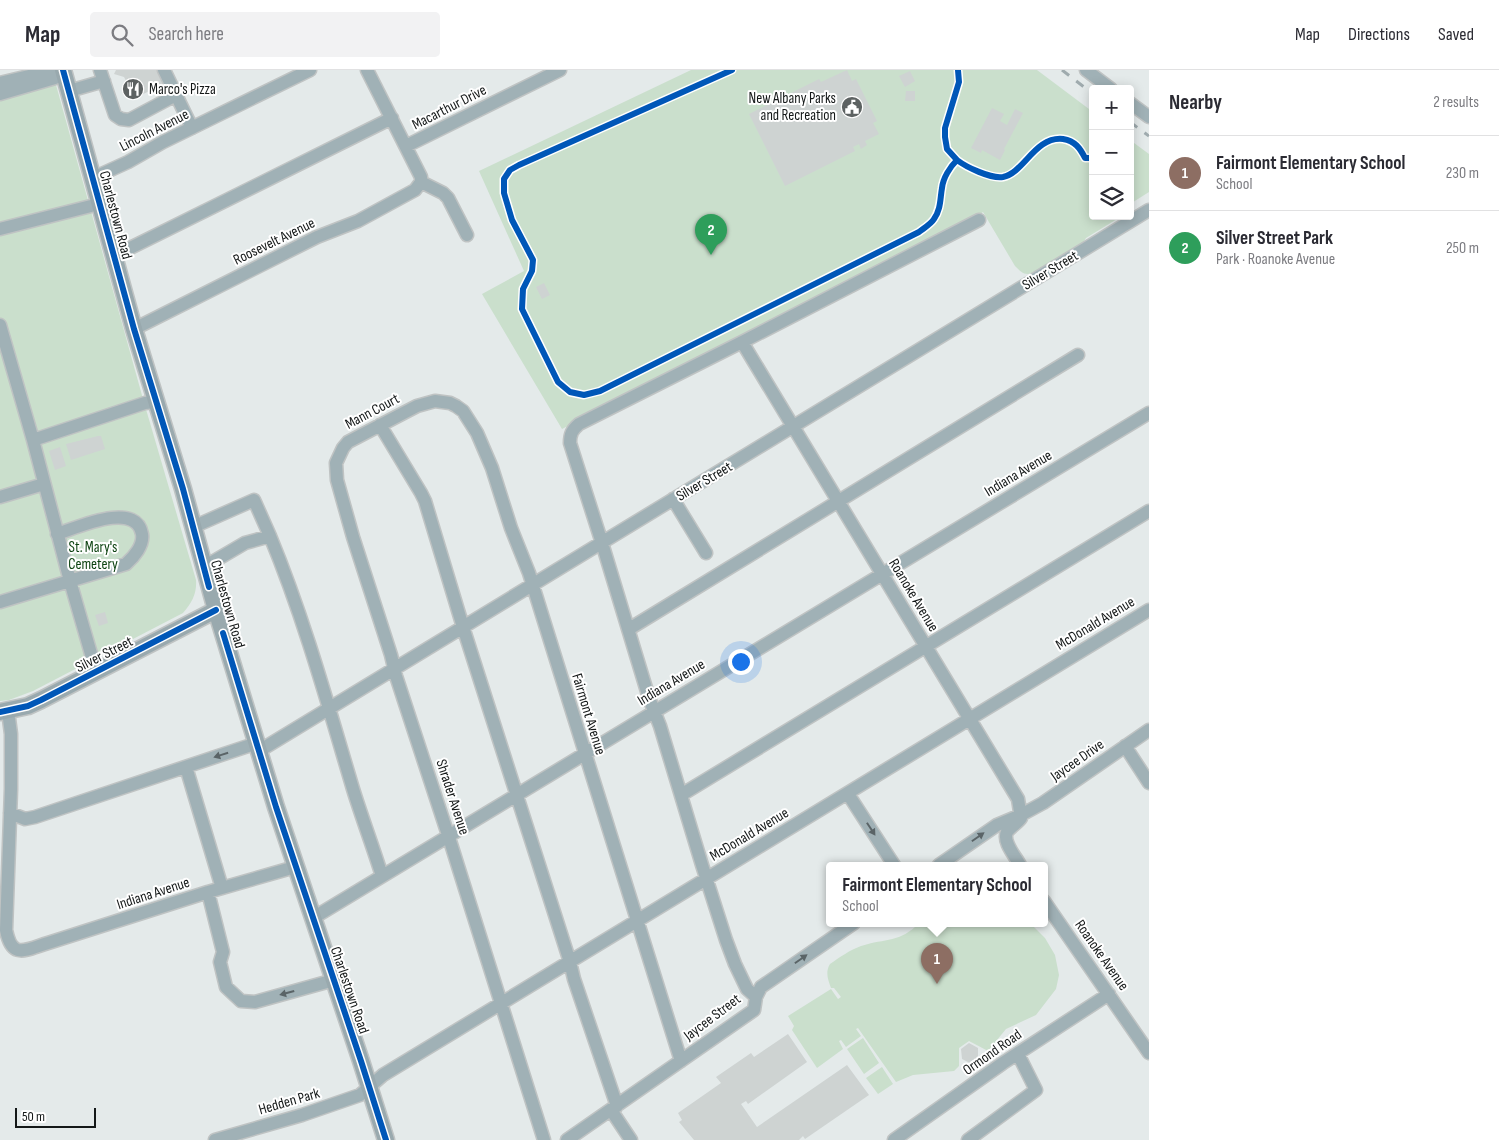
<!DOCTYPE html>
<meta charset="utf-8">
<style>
:root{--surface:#fff;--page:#f2f2f3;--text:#2b2b33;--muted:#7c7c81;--line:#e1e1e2;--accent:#db2777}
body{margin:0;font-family:"Sofia Sans Condensed",sans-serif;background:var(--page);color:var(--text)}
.controls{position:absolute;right:15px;top:15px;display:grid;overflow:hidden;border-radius:5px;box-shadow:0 2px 12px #0003}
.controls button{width:45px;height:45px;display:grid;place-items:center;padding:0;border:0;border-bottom:1px solid var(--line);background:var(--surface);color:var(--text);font:25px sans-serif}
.scale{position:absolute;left:15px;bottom:12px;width:81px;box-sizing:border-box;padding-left:5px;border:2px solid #141818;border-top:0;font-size:14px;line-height:18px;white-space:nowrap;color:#141818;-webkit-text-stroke:4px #fff;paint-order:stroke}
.you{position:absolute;left:740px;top:591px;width:18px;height:18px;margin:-12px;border:4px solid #fff;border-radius:50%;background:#1a73e8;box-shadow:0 0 0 8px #1a73e833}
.badge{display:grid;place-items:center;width:32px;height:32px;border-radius:50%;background:var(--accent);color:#fff;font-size:16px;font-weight:700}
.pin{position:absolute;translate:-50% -41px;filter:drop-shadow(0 1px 2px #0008)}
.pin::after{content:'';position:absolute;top:26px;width:18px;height:15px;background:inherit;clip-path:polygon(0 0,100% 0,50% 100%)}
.popup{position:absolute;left:826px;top:792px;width:222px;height:65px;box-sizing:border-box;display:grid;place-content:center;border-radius:5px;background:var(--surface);filter:drop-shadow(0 1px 4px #0005);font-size:16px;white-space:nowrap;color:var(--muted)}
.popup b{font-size:19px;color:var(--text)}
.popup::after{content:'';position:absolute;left:50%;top:100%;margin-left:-10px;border:10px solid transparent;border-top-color:var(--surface)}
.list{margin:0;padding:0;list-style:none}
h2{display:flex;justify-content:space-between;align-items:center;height:65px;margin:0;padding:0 20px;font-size:21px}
h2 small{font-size:16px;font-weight:400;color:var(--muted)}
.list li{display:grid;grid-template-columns:32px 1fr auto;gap:15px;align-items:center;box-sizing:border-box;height:75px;padding:0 20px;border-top:1px solid var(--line)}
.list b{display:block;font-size:19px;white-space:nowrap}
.list p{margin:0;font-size:16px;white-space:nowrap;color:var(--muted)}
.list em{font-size:16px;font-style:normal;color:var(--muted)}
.icon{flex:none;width:28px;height:28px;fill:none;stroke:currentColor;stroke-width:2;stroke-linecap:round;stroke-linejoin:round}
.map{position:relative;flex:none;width:1149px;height:1070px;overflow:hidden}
header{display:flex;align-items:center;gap:30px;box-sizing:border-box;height:70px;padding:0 25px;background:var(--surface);border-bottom:1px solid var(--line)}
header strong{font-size:24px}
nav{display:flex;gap:28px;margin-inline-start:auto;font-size:18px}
.search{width:350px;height:45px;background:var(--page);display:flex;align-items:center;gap:12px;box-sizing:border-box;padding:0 18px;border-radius:5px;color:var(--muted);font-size:19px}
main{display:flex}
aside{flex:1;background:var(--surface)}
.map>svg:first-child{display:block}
</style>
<header>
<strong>Map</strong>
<div class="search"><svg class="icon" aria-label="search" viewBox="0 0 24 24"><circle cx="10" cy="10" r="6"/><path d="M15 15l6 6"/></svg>Search here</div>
<nav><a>Map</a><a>Directions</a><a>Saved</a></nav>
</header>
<main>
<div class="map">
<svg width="1149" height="1070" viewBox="0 0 1149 1070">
<rect width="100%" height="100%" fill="#e4eaea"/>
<path fill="#cadfcc" d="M691,0H1037L1093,42V146H1122L1086,168L1083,173C1072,180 1039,203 1028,204C1022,204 1019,200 1015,196L983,142L969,152L562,359L482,224L524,201L479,101Z
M53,4L143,329L196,510C197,523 192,533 183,543L33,621L9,630L0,631V16Z
M1130,70L1149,84V122L1130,134Z
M919,853H1030L1045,868L1055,885L1059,905L1056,919L1036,945L1006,959L988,981L969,971L959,978V996L954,1001L913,1005L896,1012L858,958L856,959L861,966L846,977L841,970L839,971L843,979L817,998L792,960L794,956L788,946L831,919L838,929L841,927L834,918H831C828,910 825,902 830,894C840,887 850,880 861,876C886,868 900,873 919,853Z
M863,968L879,993L864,1004L847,979Z
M882,997L893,1014L878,1024L866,1008Z"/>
<path fill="#ced3d2" d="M116,0H159L166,13L135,28L124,7L114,4Z
M847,0L852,11L856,9L877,51L873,53L879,64L865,71L867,75L861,79L859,74L853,77L855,81L785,116L749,44L819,9L821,12Z
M910,1L915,11L905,17L899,6Z
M906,21H915V31H905Z
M992,38L1004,44L1000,51L1007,55L1015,39L1023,43L1004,79L1005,80L1000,90L982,80L981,83L971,78Z
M1090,80L1093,81V106H1090Z
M544,213L550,225L542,229L536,217Z
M98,366H101L105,379L71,390L66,374Z
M60,377L66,396L55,400L49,381Z
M105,542L108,553L99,556L95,545Z
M788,964L807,992L748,1034L746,1031L741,1034L757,1057L847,995L869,1025L805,1069L803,1066L799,1070H694L679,1052L682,1050L678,1043L721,1013L716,1007L751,983L754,987Z
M969,973L978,978V988L970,993L962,989L961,979Z"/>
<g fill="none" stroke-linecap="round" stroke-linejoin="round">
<g stroke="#bfc3c3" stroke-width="15">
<path id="minor" d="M100,0L115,45L121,49L129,50L176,25
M164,0L192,58
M1086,0L1111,19
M0,13L50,1
M69,21L104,11
M0,24L55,8
M1130,33L1149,47
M406,76L560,0
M93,108L128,92L163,72L310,0
M421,112L443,123L448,128L467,165
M0,159L91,136
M114,186L392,48
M0,255L33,370
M134,259L317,167L358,151L415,120L421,112V107L367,0
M742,272L1018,729L1021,748C1018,753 1010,757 1007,762C1002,772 1016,787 1020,795
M380,355L421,423L425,431L463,557L570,892L574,909L617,1036
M0,427L44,414
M673,429L706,483
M193,457L254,430L270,466
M204,497L245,473L270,466C304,548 328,635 353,719C362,748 373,777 382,806
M0,532L126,494C134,487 144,475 142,464C136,430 76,458 57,464
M629,559L1078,285
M96,601L70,511L33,370L145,333L155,332
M8,641L11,664V719L6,860C12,890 25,880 48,873L208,822L295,797
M1125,676L1149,713
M259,681L1149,140
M186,697L222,818
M848,724L894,795
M681,725L1149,441
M10,743L25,749L35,747L257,673
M939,795L997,755L1021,745L1043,733L1149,660
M208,822L223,882L220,892L226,917L241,931L255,932L334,910
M1044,831L1149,983
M313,848L1149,343
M756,927L747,919L735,894L726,870L702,795L660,656L649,628L602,473L570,373C570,364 572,360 579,354L742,272L979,150
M611,1040L631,1070
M215,1070L302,1045L360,1025L383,1005L1149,540
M544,1070L451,774L396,606L391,585L353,467L337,410L336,393L343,378L348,372L417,336L435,331L450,333L456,336L463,341L477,363L492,398L511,458L529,503L681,991
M567,1070L754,940L756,927L761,917L854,853
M894,1070L1003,993L1109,924
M968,1070L1036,1020L1018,984"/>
</g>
<g stroke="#bfc3c3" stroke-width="19">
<path id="major" d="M63,0L134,259L183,419L216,540L276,737L361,991L386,1070
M0,642L28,636L41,630L216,540"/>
</g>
<use href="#minor" stroke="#a0b1b6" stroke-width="12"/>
<use href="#major" stroke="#99a9ae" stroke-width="16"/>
<path stroke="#9fabae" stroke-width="3" stroke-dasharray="9 9" stroke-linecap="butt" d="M1062,0L1093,24
M1130,52L1149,66"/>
<g stroke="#fff" stroke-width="9">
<path id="cycleway" d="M63,0L134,259L183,419L209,517
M732,0L519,95L510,100L504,109V123L512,150L533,190L532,201L523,219L522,239L558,312L570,322L584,325L600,321L919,162C924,158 931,154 934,149C941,139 940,129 942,118C943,108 950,97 957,90L947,79L945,67V58L959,12L958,0
M957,90C966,97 991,109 1003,107C1024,103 1035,66 1063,69C1075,71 1080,78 1085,88H1090
M223,563L276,737L361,991L386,1070
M0,642L28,636L41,630L216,540"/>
</g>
<use href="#cycleway" stroke="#0057b8" stroke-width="6"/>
</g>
<defs><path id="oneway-solid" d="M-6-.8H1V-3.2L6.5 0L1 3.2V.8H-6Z" transform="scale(1.25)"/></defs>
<g fill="#5a6467">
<use href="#oneway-solid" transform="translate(221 685) rotate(162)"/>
<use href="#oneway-solid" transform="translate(871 759) rotate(57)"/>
<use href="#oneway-solid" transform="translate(978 767) rotate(-35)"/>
<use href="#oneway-solid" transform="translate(801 889) rotate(-35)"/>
<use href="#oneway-solid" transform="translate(287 923) rotate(165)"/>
</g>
<defs>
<g id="restaurant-disc" transform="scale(1.125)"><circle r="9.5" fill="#5d6262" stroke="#fff"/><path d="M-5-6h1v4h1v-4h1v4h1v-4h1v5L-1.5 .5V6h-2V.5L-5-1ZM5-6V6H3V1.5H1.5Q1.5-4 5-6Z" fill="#fff"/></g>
<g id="civic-disc" transform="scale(1.125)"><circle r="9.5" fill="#5d6262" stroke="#fff"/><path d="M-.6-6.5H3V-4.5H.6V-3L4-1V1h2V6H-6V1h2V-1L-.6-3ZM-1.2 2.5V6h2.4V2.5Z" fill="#fff"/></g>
</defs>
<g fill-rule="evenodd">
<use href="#restaurant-disc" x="133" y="19"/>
<use href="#civic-disc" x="852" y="37"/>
</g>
<g text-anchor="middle" stroke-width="4" stroke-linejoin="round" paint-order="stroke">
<g font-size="15" fill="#141818" stroke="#fff" text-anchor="start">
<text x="149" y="24">Marco's Pizza</text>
<text x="836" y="33" text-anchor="end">New Albany Parks<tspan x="836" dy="17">and Recreation</tspan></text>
</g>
<g font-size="15" fill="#141818" stroke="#fff">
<text transform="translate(449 37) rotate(-27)" y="5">Macarthur Drive</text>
<text transform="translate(154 60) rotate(-27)" y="5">Lincoln Avenue</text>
<text transform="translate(116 145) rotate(75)" y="5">Charlestown Road</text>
<text transform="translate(274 171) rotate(-26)" y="5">Roosevelt Avenue</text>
<text transform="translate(1050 200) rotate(-31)" y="5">Silver Street</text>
<text transform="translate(372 341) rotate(-28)" y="5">Mann Court</text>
<text transform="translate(1018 403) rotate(-31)" y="5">Indiana Avenue</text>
<text transform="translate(704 411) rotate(-31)" y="5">Silver Street</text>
<text transform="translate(914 525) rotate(59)" y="5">Roanoke Avenue</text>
<text transform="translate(228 534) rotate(74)" y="5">Charlestown Road</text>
<text transform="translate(1095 553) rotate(-31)" y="5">McDonald Avenue</text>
<text transform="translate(104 584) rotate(-27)" y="5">Silver Street</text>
<text transform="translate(671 612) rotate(-31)" y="5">Indiana Avenue</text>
<text transform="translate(589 644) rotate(73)" y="5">Fairmont Avenue</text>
<text transform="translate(1077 690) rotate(-35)" y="5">Jaycee Drive</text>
<text transform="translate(453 727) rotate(72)" y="5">Shrader Avenue</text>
<text transform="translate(749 764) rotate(-31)" y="5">McDonald Avenue</text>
<text transform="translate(153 823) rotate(-18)" y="5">Indiana Avenue</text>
<text transform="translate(1102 885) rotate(55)" y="5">Roanoke Avenue</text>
<text transform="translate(350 920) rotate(71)" y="5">Charlestown Road</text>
<text transform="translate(712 947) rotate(-37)" y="5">Jaycee Street</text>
<text transform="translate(992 982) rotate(-35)" y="5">Ormond Road</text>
<text transform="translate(289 1031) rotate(-16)" y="5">Hedden Park</text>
</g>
<g font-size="15" fill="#0c4210" stroke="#fff">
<text x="93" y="482">St. Mary's<tspan x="93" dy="17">Cemetery</tspan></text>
</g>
</g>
</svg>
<div class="controls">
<button>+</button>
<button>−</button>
<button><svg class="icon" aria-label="layers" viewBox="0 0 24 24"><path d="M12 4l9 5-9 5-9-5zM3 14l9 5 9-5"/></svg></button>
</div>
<div class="scale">50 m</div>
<div class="you"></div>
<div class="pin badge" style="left:937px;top:914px;background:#8d6e63">1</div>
<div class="popup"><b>Fairmont Elementary School</b>School</div>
<div class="pin badge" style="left:711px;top:185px;background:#2e9e5b">2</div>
</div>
<aside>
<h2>Nearby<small>2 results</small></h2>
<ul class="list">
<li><span class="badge" style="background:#8d6e63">1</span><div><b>Fairmont Elementary School</b><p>School</p></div><em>230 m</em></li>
<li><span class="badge" style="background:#2e9e5b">2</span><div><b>Silver Street Park</b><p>Park · Roanoke Avenue</p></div><em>250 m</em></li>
</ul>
</aside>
</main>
